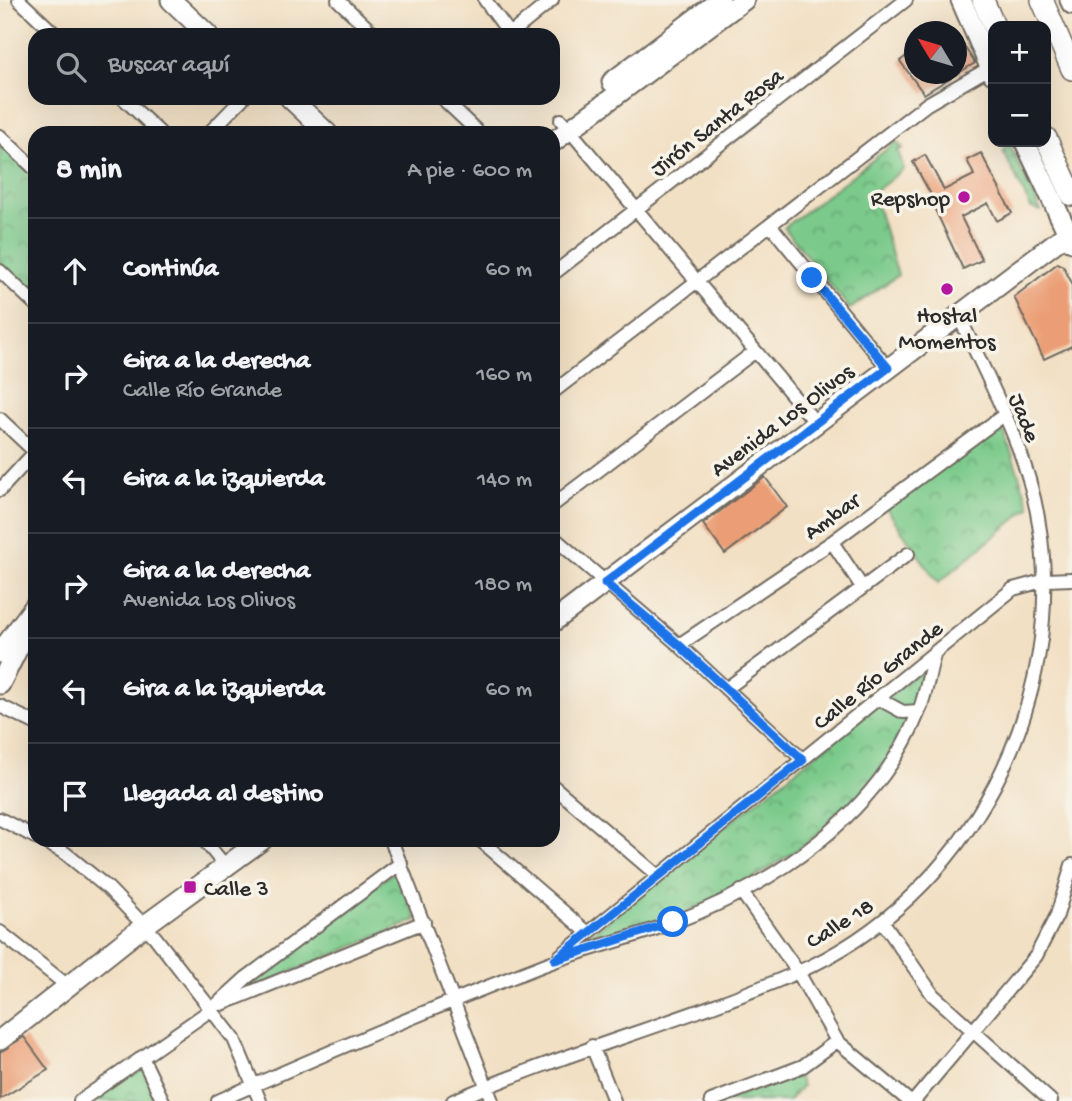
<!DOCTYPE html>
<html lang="es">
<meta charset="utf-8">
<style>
:root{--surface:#171b24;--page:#20242c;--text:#f1f3f6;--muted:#9ea1a6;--line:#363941}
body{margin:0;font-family:"Gochi Hand",sans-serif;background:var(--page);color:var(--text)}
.controls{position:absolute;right:21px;top:21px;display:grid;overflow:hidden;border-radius:14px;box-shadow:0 7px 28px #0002}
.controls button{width:63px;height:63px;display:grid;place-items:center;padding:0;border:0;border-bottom:2px solid var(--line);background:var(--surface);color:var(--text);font:35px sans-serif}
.compass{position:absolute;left:904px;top:21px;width:63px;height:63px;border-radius:50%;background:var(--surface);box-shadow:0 7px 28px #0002;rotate:308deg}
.stop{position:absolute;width:21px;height:21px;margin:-16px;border:5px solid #1a73e8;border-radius:50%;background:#fff}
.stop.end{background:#1a73e8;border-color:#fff;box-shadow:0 2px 7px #0008}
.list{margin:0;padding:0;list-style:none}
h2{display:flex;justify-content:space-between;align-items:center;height:91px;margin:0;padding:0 28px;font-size:30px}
h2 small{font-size:23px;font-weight:400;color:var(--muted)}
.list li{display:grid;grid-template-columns:46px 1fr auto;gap:21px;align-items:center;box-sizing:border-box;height:105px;padding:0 28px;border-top:2px solid var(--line)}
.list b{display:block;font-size:26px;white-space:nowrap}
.list p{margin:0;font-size:23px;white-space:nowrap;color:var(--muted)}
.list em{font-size:23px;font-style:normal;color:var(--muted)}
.icon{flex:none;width:38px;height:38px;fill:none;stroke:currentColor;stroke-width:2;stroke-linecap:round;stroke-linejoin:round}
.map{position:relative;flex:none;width:1072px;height:1101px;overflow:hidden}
.search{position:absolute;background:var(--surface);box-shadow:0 7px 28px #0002;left:28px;top:28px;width:532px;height:77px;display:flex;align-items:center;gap:18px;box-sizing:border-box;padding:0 24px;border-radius:21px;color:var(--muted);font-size:26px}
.panel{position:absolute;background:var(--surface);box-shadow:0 7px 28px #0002;left:28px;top:126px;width:532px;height:721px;border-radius:21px}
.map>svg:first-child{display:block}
</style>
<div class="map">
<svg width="1072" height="1101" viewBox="0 0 1072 1101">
<defs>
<pattern id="grass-dots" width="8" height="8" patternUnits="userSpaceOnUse" patternTransform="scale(1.75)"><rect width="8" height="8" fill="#7bca8b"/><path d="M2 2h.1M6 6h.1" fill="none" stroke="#65a472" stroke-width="1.8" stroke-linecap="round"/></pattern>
<pattern id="park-crowns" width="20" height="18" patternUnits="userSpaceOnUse" patternTransform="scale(1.75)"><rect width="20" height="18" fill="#7bca8b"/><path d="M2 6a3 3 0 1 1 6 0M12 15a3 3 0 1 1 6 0" fill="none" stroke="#65a472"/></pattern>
</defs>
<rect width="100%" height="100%" fill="#f7f3e8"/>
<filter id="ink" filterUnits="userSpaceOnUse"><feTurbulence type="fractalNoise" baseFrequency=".0143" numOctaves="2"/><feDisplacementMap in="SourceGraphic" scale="14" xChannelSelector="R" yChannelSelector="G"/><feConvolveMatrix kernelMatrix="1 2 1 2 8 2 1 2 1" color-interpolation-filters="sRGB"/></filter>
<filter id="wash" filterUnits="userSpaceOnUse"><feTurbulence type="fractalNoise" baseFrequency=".00686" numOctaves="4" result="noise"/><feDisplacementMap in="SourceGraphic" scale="28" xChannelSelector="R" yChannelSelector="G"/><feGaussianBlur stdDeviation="1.57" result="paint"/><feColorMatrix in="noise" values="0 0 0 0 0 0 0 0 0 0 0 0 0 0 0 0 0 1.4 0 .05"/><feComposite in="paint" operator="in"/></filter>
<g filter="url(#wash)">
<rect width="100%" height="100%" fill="#f2e0c4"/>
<path fill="url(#grass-dots)" stroke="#537a5b" stroke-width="2" d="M1008,142L1041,211L1031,208L1003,151Z"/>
<path fill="url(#park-crowns)" stroke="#537a5b" stroke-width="2" d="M896,142L903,148L898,151L904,169L873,193L898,275L850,309L784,228Z
M0,144L35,176V290L32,293L0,263Z
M1001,423L1030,507L938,583L886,508Z
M924,668C915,701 906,732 888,761C850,824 739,894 670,918C643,927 615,932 587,937Z
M398,869L417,920L253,988L251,978Z
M142,1064L159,1101H90Z
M798,1075L802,1086L789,1101H722Z"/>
<g id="blocks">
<path fill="#eb9e75" d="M956,34L975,63L924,94L900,61L914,50V74H956Z
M981,153L1012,213L997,221L988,203L961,217L982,260L963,269L932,203L935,202L913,162L925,155L944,190L974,175L967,160Z
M1058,263L1063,266L1072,283V346L1044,359L1014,297Z
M765,477L787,507L725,554L703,524Z
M24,1037L48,1070L0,1099V1052Z"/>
</g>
</g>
<g filter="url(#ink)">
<use href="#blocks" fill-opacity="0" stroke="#716a61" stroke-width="2"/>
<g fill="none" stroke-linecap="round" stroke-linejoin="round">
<g stroke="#716a61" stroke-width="16">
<path id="street" d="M19,0L56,35
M338,0L375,35
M485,0L510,34
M509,35L552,0
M123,98L160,133
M442,98L479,133
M561,120L816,423
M209,133L243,98
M0,136L35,169
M771,226L888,368
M0,271L35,304
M553,274L906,0
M553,392L927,104L993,66
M0,419L35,452
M0,490L35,452
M553,505L754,352
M553,537L679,645L803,760
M832,542L862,587
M679,645L832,542L1004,415
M726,689L908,554
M879,699L903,712L919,711
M0,706L35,723
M553,786L658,876
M0,819L35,837
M41,840L65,853L109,889L155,937L234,1039L260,1101
M204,840L226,867
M391,840L492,1101
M480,840L587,932
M741,891L798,972L837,1041L909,1101
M883,922L933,995L1051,1101
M0,932L69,987
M560,956L1013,589L1046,580L1072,579
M222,1004L424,922
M592,1046L614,1101
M142,1057L163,1101
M80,1101L212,1009L246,978L401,863
M218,1101C324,1054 432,1008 541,966C584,949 629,939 672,923C774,885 877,816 919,711C926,694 929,673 934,655
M453,1101C565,1052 685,1021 796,973C969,897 1071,702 1038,518C1026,447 988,380 959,316
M711,1101L803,1066L837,1041
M914,1101L1036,956L1057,915L1072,865"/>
</g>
<g stroke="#716a61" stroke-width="23">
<path id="secondary" d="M171,0L208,35
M961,0L993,74
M1070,0L1072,4
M612,82L720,0
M290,98L327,133
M553,142L744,0
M1025,142L1072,242
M553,622L1072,230
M0,653L35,606
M0,684L19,646L35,626
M0,1040L144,926L262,840"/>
</g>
<g stroke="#716a61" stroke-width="24">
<path id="primary" d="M983,0L994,26
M1042,0L1072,69
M1046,138L1072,195"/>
</g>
<use href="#street" stroke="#fff" stroke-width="12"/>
<use href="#secondary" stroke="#fff" stroke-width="19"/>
<use href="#primary" stroke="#fff" stroke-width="21"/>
</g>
</g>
<g fill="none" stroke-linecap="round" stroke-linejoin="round" filter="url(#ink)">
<path stroke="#1a73e8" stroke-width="9" d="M673,922L555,960L803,760L679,645L605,583L888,368L812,278"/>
</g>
<g fill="#b5179e" stroke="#f7f3e8" stroke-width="2.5">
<circle cx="964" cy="197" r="7"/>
<circle cx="947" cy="289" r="7"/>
<rect x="183" y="880" width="14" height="14" rx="3.5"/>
</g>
<g text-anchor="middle" stroke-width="7" stroke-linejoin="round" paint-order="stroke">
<g font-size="23" fill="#2b2b2b" stroke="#f7f3e8">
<text transform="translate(716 121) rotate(-38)" y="8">Jirón Santa Rosa</text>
<text transform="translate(1026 417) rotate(68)" y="8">Jade</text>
<text transform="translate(781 419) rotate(-37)" y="8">Avenida Los Olivos</text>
<text transform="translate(831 515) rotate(-36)" y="8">Ambar</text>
<text transform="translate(877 674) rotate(-39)" y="8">Calle Río Grande</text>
<text transform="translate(839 922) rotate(-32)" y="8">Calle 18</text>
</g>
<g font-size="23" fill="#2b2b2b" stroke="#f7f3e8" text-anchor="end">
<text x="950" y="205">Repshop</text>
<text x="947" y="322" text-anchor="middle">Hostal<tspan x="947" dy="26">Momentos</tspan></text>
<text x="204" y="895" text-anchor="start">Calle 3</text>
</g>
</g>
</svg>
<div class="controls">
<button>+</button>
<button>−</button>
</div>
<svg class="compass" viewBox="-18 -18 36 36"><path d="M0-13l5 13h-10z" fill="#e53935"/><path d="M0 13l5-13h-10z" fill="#9ea1a6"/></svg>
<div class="stop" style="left:673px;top:922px"></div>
<div class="stop end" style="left:812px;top:278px"></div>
<div class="search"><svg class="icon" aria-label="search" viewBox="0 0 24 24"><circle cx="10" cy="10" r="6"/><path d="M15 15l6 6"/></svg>Buscar aquí</div>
<section class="panel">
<h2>8 min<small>A pie · 600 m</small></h2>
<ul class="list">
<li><svg class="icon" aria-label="ahead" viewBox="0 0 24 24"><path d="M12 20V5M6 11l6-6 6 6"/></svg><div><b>Continúa</b></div><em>60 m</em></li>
<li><svg class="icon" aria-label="right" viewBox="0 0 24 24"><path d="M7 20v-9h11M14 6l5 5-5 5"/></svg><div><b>Gira a la derecha</b><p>Calle Río Grande</p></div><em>160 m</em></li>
<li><svg class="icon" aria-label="left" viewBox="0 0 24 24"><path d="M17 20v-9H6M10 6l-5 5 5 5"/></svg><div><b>Gira a la izquierda</b></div><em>140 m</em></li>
<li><svg class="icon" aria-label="right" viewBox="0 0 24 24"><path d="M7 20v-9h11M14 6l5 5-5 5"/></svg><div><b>Gira a la derecha</b><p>Avenida Los Olivos</p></div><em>180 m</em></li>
<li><svg class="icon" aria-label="left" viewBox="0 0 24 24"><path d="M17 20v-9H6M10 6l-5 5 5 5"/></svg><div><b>Gira a la izquierda</b></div><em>60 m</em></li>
<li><svg class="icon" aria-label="arrive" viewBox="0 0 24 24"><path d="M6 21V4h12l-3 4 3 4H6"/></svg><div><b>Llegada al destino</b></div></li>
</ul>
</section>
</div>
